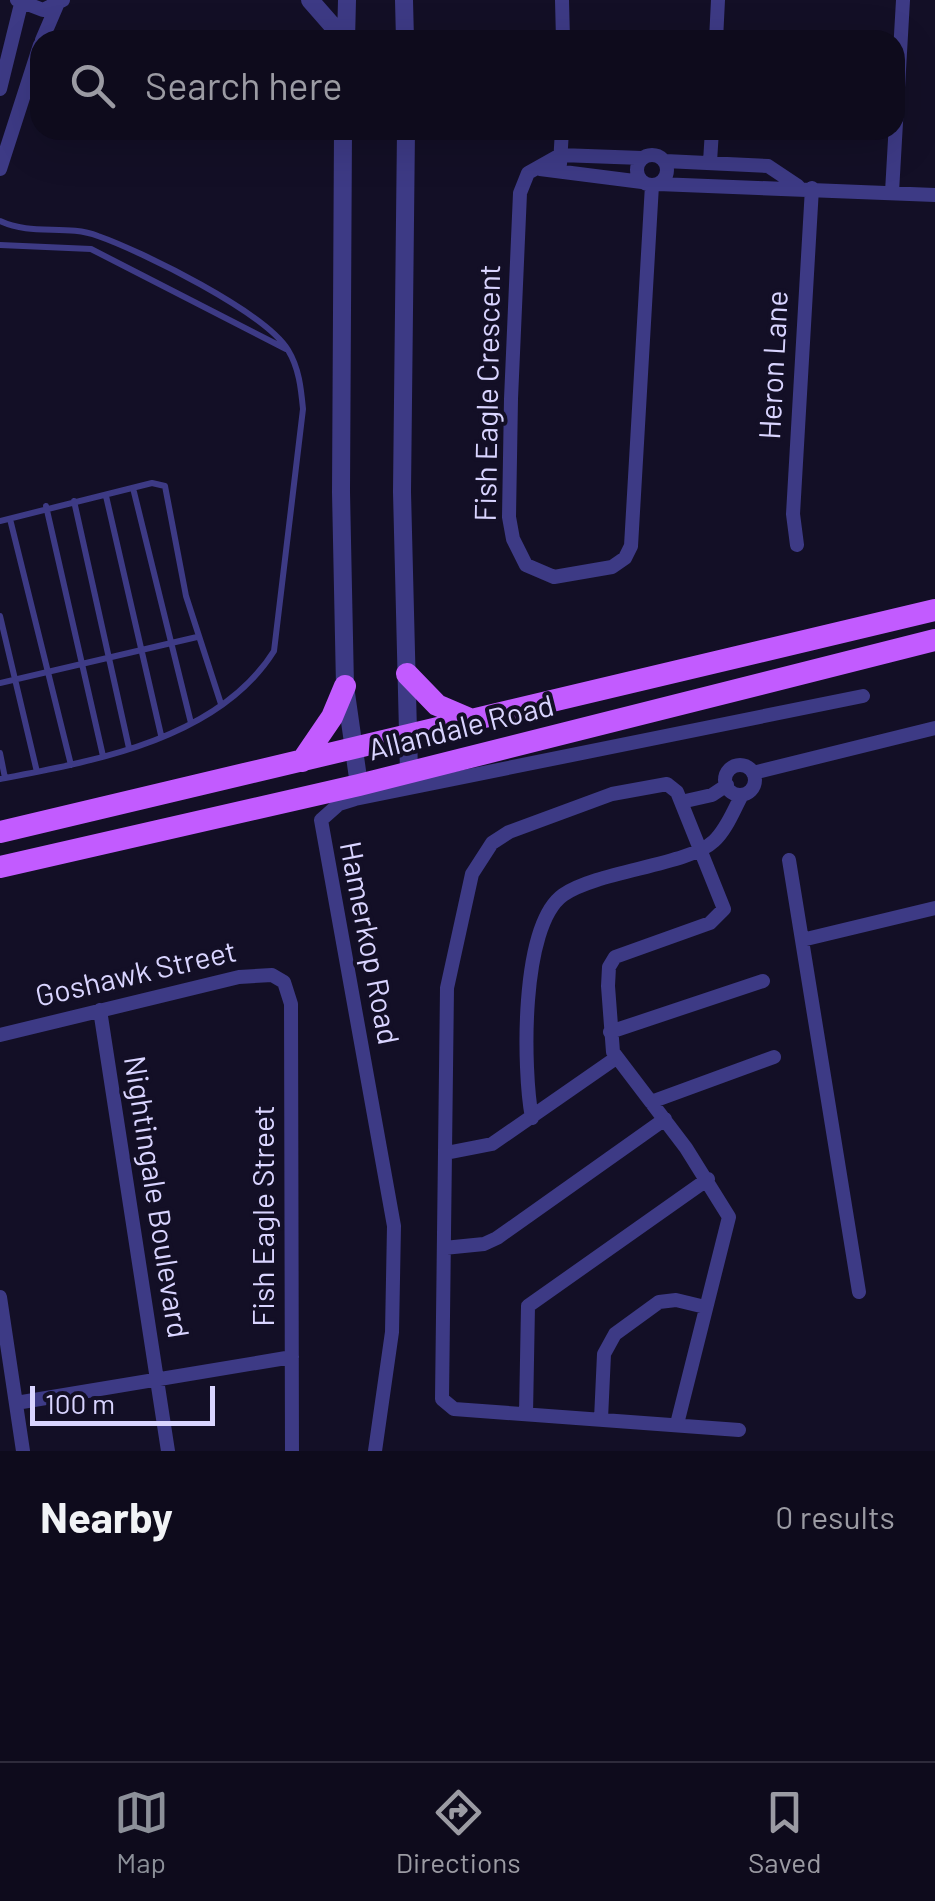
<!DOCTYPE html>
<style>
:root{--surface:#0e0b1c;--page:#171425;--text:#f1f3f6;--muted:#9b9ba3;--line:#2e2b3b;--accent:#8c9099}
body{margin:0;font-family:Barlow,sans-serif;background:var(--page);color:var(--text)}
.scale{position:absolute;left:30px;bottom:25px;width:185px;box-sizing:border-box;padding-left:10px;border:5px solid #d9d4ff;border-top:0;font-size:28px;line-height:35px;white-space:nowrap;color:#d9d4ff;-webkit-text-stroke:8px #130f26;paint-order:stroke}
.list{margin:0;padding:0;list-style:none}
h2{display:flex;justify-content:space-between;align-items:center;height:130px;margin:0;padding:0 40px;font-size:42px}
h2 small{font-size:32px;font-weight:400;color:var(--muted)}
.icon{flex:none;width:55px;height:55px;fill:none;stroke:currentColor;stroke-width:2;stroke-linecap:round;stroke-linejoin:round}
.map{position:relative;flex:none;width:935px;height:1451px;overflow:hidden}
.search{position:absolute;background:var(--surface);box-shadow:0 10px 40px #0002;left:30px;right:30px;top:30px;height:110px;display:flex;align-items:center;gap:25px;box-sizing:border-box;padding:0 35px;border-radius:30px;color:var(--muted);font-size:38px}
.sheet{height:310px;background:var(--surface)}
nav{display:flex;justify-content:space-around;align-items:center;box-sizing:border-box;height:140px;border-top:2px solid var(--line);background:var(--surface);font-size:28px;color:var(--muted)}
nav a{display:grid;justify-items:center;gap:5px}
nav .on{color:var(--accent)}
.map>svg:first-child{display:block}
</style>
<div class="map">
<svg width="935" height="1451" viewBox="0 0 935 1451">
<rect width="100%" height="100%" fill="#130f26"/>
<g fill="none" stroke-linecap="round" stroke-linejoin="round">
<path stroke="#3d3a85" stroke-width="6" d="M0,221C32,236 66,224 98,236C141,251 265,312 288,350C299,368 301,388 303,409L274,651C219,739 95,761 0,779
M0,245L91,249L286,349
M133,488L191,723
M106,496L161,735
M74,501L129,748
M46,506L103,756
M10,519L71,765
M0,521L152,483L165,486L186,596L221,704
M0,616L37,772
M0,683L197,637
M0,753L5,778"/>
<path stroke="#3d3a85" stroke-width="14" d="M17,0L43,10L63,0
M562,0L563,40
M42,40L57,5
M716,40L718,0
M0,89L21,4
M637 170a15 15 0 1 1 30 0a15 15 0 1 1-30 0Z
M560,155L528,173L520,193L511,399L509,517L513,539L526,565L554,577L612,567L625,558L631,546L652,185
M560,155L642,158
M665,161L768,166L798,186
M710,162L712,130
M560,164L562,130
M0,169L40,45
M540,169L642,182
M658,184L935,195
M892,192L903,0
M797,545L793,514L812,188
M725 780a15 15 0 1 1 30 0a15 15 0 1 1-30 0Z
M753,773L935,728
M681,802L712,795L727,785
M789,860L859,1292
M802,940L935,908
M100,1010L168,1451
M610,1032L763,981
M0,1035L239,977L272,975L284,982L291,1004L292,1451
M651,1102L774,1057
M532,1118C523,1070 520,926 563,895C597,871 689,865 714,841C727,829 734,809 742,795
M446,1153L492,1144L616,1058
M444,1248L484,1244L497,1238L665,1119
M0,1297L23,1451
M16,1403L292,1357
M526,1414L528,1306L708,1179
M601,1419L604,1354L615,1334L659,1302L676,1300L705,1307
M677,1424L729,1217L686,1148L613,1052L608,986L609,967L615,957L710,923L724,909L677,792L667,784L612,794L509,832L492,843L472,874L447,988L442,1399L454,1409L739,1430
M375,1451L392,1332L394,1226L321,820L339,804L355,799L863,696"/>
<path stroke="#3d3a85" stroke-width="18" d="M310,0L345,40
M404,0L405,40
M346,40L347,0
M343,130L341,492L345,686L359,785
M406,130L402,492L409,772"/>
<path stroke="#c25bff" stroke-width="22" d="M407,674L437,705L472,720
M302,761L332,717L345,686
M0,832L935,610
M0,867L359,785L935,640"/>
</g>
<g text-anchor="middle" stroke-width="8" stroke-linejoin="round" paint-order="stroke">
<g font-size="30" fill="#d9d4ff" stroke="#130f26">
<text transform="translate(774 365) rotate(-87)" y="10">Heron Lane</text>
<text transform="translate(488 393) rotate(-89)" y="10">Fish Eagle Crescent</text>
<text transform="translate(461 728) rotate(-14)" y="10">Allandale Road</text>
<text transform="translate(369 943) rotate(79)" y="10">Hamerkop Road</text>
<text transform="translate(136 974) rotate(-13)" y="10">Goshawk Street</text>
<text transform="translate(156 1197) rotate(81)" y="10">Nightingale Boulevard</text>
<text transform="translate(264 1216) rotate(-90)" y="10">Fish Eagle Street</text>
</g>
</g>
</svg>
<div class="scale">100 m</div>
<div class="search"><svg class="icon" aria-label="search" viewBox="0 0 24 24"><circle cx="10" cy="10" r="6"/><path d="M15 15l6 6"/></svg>Search here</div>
</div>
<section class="sheet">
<h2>Nearby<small>0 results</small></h2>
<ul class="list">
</ul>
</section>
<nav>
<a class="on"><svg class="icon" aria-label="map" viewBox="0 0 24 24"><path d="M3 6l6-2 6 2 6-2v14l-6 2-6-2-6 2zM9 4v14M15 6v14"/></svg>Map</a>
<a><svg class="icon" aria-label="directions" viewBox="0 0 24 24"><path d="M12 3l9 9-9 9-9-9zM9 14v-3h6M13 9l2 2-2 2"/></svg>Directions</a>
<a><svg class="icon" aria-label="saved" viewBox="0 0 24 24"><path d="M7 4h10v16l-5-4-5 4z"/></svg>Saved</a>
</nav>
